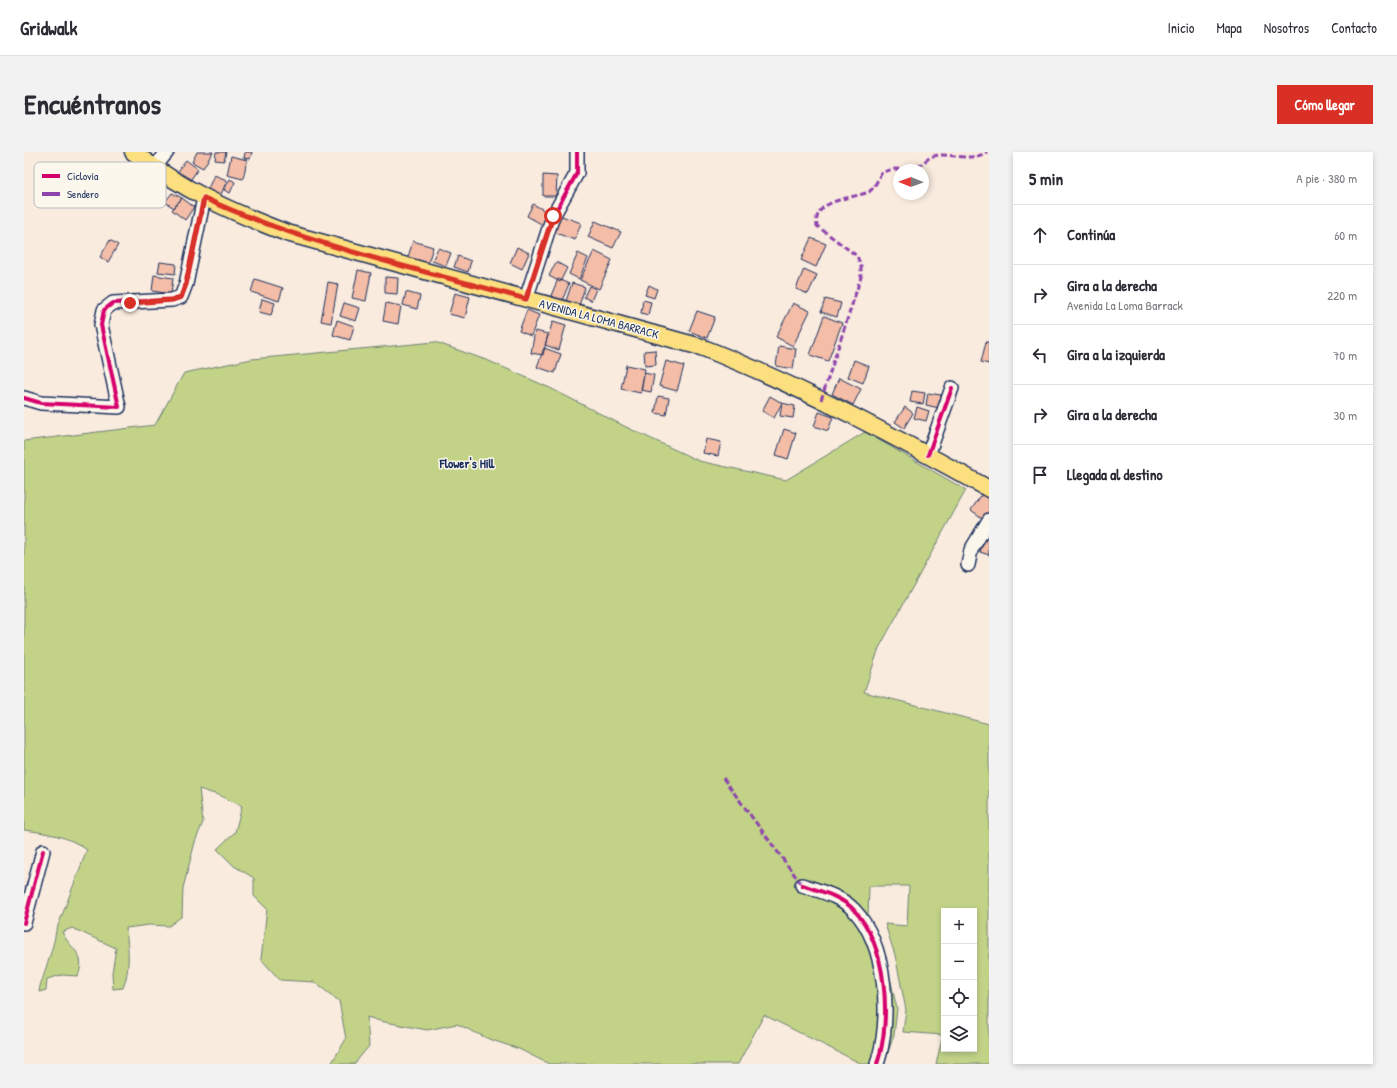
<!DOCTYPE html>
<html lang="es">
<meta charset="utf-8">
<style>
:root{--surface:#fff;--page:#f2f2f3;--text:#2b2b33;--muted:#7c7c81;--line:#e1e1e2;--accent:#d93025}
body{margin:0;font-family:"Patrick Hand",sans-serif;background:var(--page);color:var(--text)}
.controls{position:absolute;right:12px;bottom:12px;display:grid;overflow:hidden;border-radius:0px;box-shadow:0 2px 6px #0003}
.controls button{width:36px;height:36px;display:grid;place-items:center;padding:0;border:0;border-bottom:1px solid var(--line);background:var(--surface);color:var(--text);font:20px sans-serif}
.compass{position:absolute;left:869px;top:12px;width:36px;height:36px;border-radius:50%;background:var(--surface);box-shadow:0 2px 6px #0003;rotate:271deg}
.stop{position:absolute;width:12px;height:12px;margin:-9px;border:3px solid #d93025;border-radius:50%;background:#fff}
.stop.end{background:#d93025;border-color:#fff;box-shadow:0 1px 4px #0008}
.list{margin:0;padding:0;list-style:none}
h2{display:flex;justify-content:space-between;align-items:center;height:52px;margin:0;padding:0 16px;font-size:17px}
h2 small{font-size:13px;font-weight:400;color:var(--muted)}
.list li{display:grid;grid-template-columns:26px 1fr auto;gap:12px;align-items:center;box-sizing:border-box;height:60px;padding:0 16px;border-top:1px solid var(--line)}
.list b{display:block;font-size:15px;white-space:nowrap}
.list p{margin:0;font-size:13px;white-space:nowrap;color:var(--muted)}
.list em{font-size:13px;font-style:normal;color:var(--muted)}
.icon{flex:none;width:22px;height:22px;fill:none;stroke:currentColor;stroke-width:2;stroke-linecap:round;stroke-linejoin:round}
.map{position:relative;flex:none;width:965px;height:912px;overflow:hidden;border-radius:0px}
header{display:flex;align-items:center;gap:24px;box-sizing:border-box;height:56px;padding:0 20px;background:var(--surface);border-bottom:1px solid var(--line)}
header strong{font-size:19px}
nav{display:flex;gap:22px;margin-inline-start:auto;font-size:14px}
.intro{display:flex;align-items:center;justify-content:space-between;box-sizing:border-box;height:96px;padding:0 24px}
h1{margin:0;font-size:28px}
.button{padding:10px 18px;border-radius:0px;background:var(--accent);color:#fff;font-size:14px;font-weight:700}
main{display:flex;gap:24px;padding:0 24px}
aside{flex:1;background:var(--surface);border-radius:0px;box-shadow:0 2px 6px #0003}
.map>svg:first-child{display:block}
</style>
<header>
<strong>Gridwalk</strong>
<nav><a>Inicio</a><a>Mapa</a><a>Nosotros</a><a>Contacto</a></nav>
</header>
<div class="intro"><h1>Encuéntranos</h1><a class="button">Cómo llegar</a></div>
<main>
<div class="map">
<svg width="965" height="912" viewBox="0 0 965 912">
<rect width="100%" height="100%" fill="#f9ebde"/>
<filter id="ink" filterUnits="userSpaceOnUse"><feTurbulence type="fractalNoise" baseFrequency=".025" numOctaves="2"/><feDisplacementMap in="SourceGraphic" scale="8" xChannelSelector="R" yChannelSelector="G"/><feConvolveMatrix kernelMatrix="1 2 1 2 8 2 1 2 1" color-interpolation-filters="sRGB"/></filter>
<g filter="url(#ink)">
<path fill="#c2d388" stroke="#6e8173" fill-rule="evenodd" d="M411,190L465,209L526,236L602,275L675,309L762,328L841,280L942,338L855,496L840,540L965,572V912H912L919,883L879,880L882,858L871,803L861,772L883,774L885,734H845L844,767L863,812L873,857L870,883L860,912H838L740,863L714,912H525L495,897L465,887L433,872L403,878L356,869L343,865L345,894L330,912H307L322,887L315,849L290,830L256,828L237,807L243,757L230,744V726L210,714L193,697L211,680L218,654L197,644L175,637L179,670L171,690L159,736L158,764L145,774L125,773L102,776C104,797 107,815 99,836L89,837L88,821L92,796L48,776L38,780C47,799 63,801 54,824L38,823L23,827L22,838L15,840C16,830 19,828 21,819C25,806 30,793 32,779L63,698C45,684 23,681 0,678V289L131,273L160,221L228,207ZM920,759H950V897H920Z"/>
<path fill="#f3bda7" stroke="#1b2f5e" d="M173,0H189L179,16L168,10Z
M192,0H202L200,9L191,8Z
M221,0H228L226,7L220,6Z
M207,4L223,8L219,27L203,23Z
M162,8L174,17L165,30L153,21Z
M190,23L203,28L196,45L183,39Z
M519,23L533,24L532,44H519Z
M206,27L211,30L206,41L200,38Z
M148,41L158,46L150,56L141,50Z
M158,46L170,55L161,68L148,58Z
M509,52L525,61L519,73L503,64Z
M535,63L557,71L551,88L529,80Z
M571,69L597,80L589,96L564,85Z
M787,86L802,92L792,115L777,108Z
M86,88L94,93L84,110L76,105Z
M389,89L409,95L404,111L384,105Z
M493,95L505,101L498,117L486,111Z
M414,96L427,101L422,114L408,109Z
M570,99L588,108L575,137L556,128Z
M554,101L564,106L555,127L545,122Z
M434,104L447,109L444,120L430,115Z
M136,110L152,112L151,122L134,120Z
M532,110L543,116L536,130L525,124Z
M780,117L793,123L784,142L772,137Z
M334,118L347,121L342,149L328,146Z
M130,123L149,126L147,142L128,139Z
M361,125L374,126L373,142L361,141Z
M231,127L259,136L255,149L227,140Z
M534,127L545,132L537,151L526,146Z
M304,130L314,132L307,171L297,169Z
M548,131L561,135L554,157L541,152Z
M625,133L633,137L630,146L621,143Z
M565,134L572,137L567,149L560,145Z
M382,140L396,144L393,157L379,153Z
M431,141L446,145L441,166L425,162Z
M238,147L251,151L247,163L235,160Z
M801,147L817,151L813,165L797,160Z
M619,148L627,150L624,163L617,161Z
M320,151L336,156L332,169L316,164Z
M362,151L377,154L374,172L359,169Z
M769,151L786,159L769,194L752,185Z
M503,158L515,163L507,184L495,179Z
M673,159L691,165L683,186L665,179Z
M800,164L818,171L804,209L786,203Z
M313,168L330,174L326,188L309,183Z
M529,169L542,173L535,198L521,193Z
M511,179L524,182L519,203L507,201Z
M962,190H965V212L957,210Z
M755,194L772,197L769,217L752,214Z
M520,196L537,202L531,221L513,215Z
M631,198L632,213L621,214L620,199Z
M830,208L845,214L839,231L824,225Z
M642,209L660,214L653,239L635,234Z
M602,213L621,217L617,241L597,237Z
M620,221L630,223L627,240L617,238Z
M815,226L837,237L829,253L808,242Z
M888,239L901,241L899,252L886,250Z
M904,241L917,243L915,256L902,253Z
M634,244L645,246L642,263L631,261Z
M746,244L758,251L750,266L738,259Z
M758,251L771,254L769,266L756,264Z
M881,255L889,261L880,276L871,270Z
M893,255L905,259L902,269L890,266Z
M795,260L809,265L804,279L790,274Z
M760,277L772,281L764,307L752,303Z
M682,287L697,290L694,304L679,301Z
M958,342L965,346V362L961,368L947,358Z
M963,381H965V403L956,400Z"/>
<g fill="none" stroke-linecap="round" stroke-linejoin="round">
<g stroke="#1b2f5e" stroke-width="16">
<path id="minor" d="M130,16L143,0
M502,147L529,64L553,21V0
M0,246L17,251L95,255L77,173L80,158L89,151L148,148L157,145L162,132L180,46
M904,303L928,236
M944,413L947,398L965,368
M778,733C795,739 817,744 830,758C863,793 868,868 853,912
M0,771L19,699"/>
</g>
<g stroke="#1b2f5e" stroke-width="19">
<path id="major" d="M109,0C159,38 205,59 263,81L677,195C777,234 872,285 965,337"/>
</g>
<use href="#minor" stroke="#fbf7ec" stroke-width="13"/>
<use href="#major" stroke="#fce080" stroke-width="16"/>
<path stroke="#8e44ad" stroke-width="3" stroke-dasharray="6 3" stroke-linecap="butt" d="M885,18C896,17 900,7 910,4C928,0 945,11 963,0
M797,248L837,125V114L833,104L793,74C788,47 827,47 845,40L850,35L858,20L871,17L884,18
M699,626L778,733"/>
<g stroke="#fbf7ec" stroke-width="6">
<path id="cycleway" d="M502,147L529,64L553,21V0
M0,246L17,251L95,255L77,173L80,158L89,151L148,148L157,145L162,132L180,46
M904,303L928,236
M778,733C795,739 817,744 830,758C863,793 868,868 853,912
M0,771L19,699"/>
</g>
<use href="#cycleway" stroke="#d6006c" stroke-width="4"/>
</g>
</g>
<g fill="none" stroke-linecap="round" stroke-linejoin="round" filter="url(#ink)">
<path stroke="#d93025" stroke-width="5" d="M106,151L148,148L157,145L162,132L180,46C282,93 394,117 502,147L529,64"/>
</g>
<g text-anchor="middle" stroke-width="3" stroke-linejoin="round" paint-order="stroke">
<g font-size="12" fill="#1b2f5e" stroke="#fbf7ec">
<text transform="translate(575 167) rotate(15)" y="4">AVENIDA LA LOMA BARRACK</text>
</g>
<g font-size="13" font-weight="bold" fill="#1b2f5e" stroke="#fbf7ec">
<text x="443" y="316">Flower's Hill</text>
</g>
</g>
<rect x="10" y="10" width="132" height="46" rx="6" fill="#fbf7ec" stroke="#b8bbc1" stroke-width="1"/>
<rect x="18" y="22" width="18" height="4" fill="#d6006c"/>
<rect x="18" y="40" width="18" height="4" fill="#8e44ad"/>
<g font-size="11" fill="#1b2f5e">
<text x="43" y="28">Ciclovía</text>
<text x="43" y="46">Sendero</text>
</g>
</svg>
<div class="controls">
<button>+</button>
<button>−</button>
<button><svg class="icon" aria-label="locate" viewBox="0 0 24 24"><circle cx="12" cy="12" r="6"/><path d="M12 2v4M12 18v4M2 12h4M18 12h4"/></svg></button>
<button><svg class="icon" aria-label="layers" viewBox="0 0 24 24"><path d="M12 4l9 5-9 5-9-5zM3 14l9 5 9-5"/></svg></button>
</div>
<svg class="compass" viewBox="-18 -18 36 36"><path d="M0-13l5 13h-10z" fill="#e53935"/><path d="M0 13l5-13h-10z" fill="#7c7c81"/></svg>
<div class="stop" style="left:529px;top:64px"></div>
<div class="stop end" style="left:106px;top:151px"></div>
</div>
<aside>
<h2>5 min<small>A pie · 380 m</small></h2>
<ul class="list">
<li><svg class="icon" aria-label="ahead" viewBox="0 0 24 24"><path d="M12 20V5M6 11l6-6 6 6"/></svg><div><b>Continúa</b></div><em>60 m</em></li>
<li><svg class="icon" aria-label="right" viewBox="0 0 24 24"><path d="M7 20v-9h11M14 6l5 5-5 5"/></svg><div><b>Gira a la derecha</b><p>Avenida La Loma Barrack</p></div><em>220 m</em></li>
<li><svg class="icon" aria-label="left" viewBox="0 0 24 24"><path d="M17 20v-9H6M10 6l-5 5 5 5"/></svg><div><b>Gira a la izquierda</b></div><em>70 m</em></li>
<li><svg class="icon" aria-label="right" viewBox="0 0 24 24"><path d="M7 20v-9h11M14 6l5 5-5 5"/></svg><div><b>Gira a la derecha</b></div><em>30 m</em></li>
<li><svg class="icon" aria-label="arrive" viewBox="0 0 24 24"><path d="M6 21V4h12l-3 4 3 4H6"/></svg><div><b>Llegada al destino</b></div></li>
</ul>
</aside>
</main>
